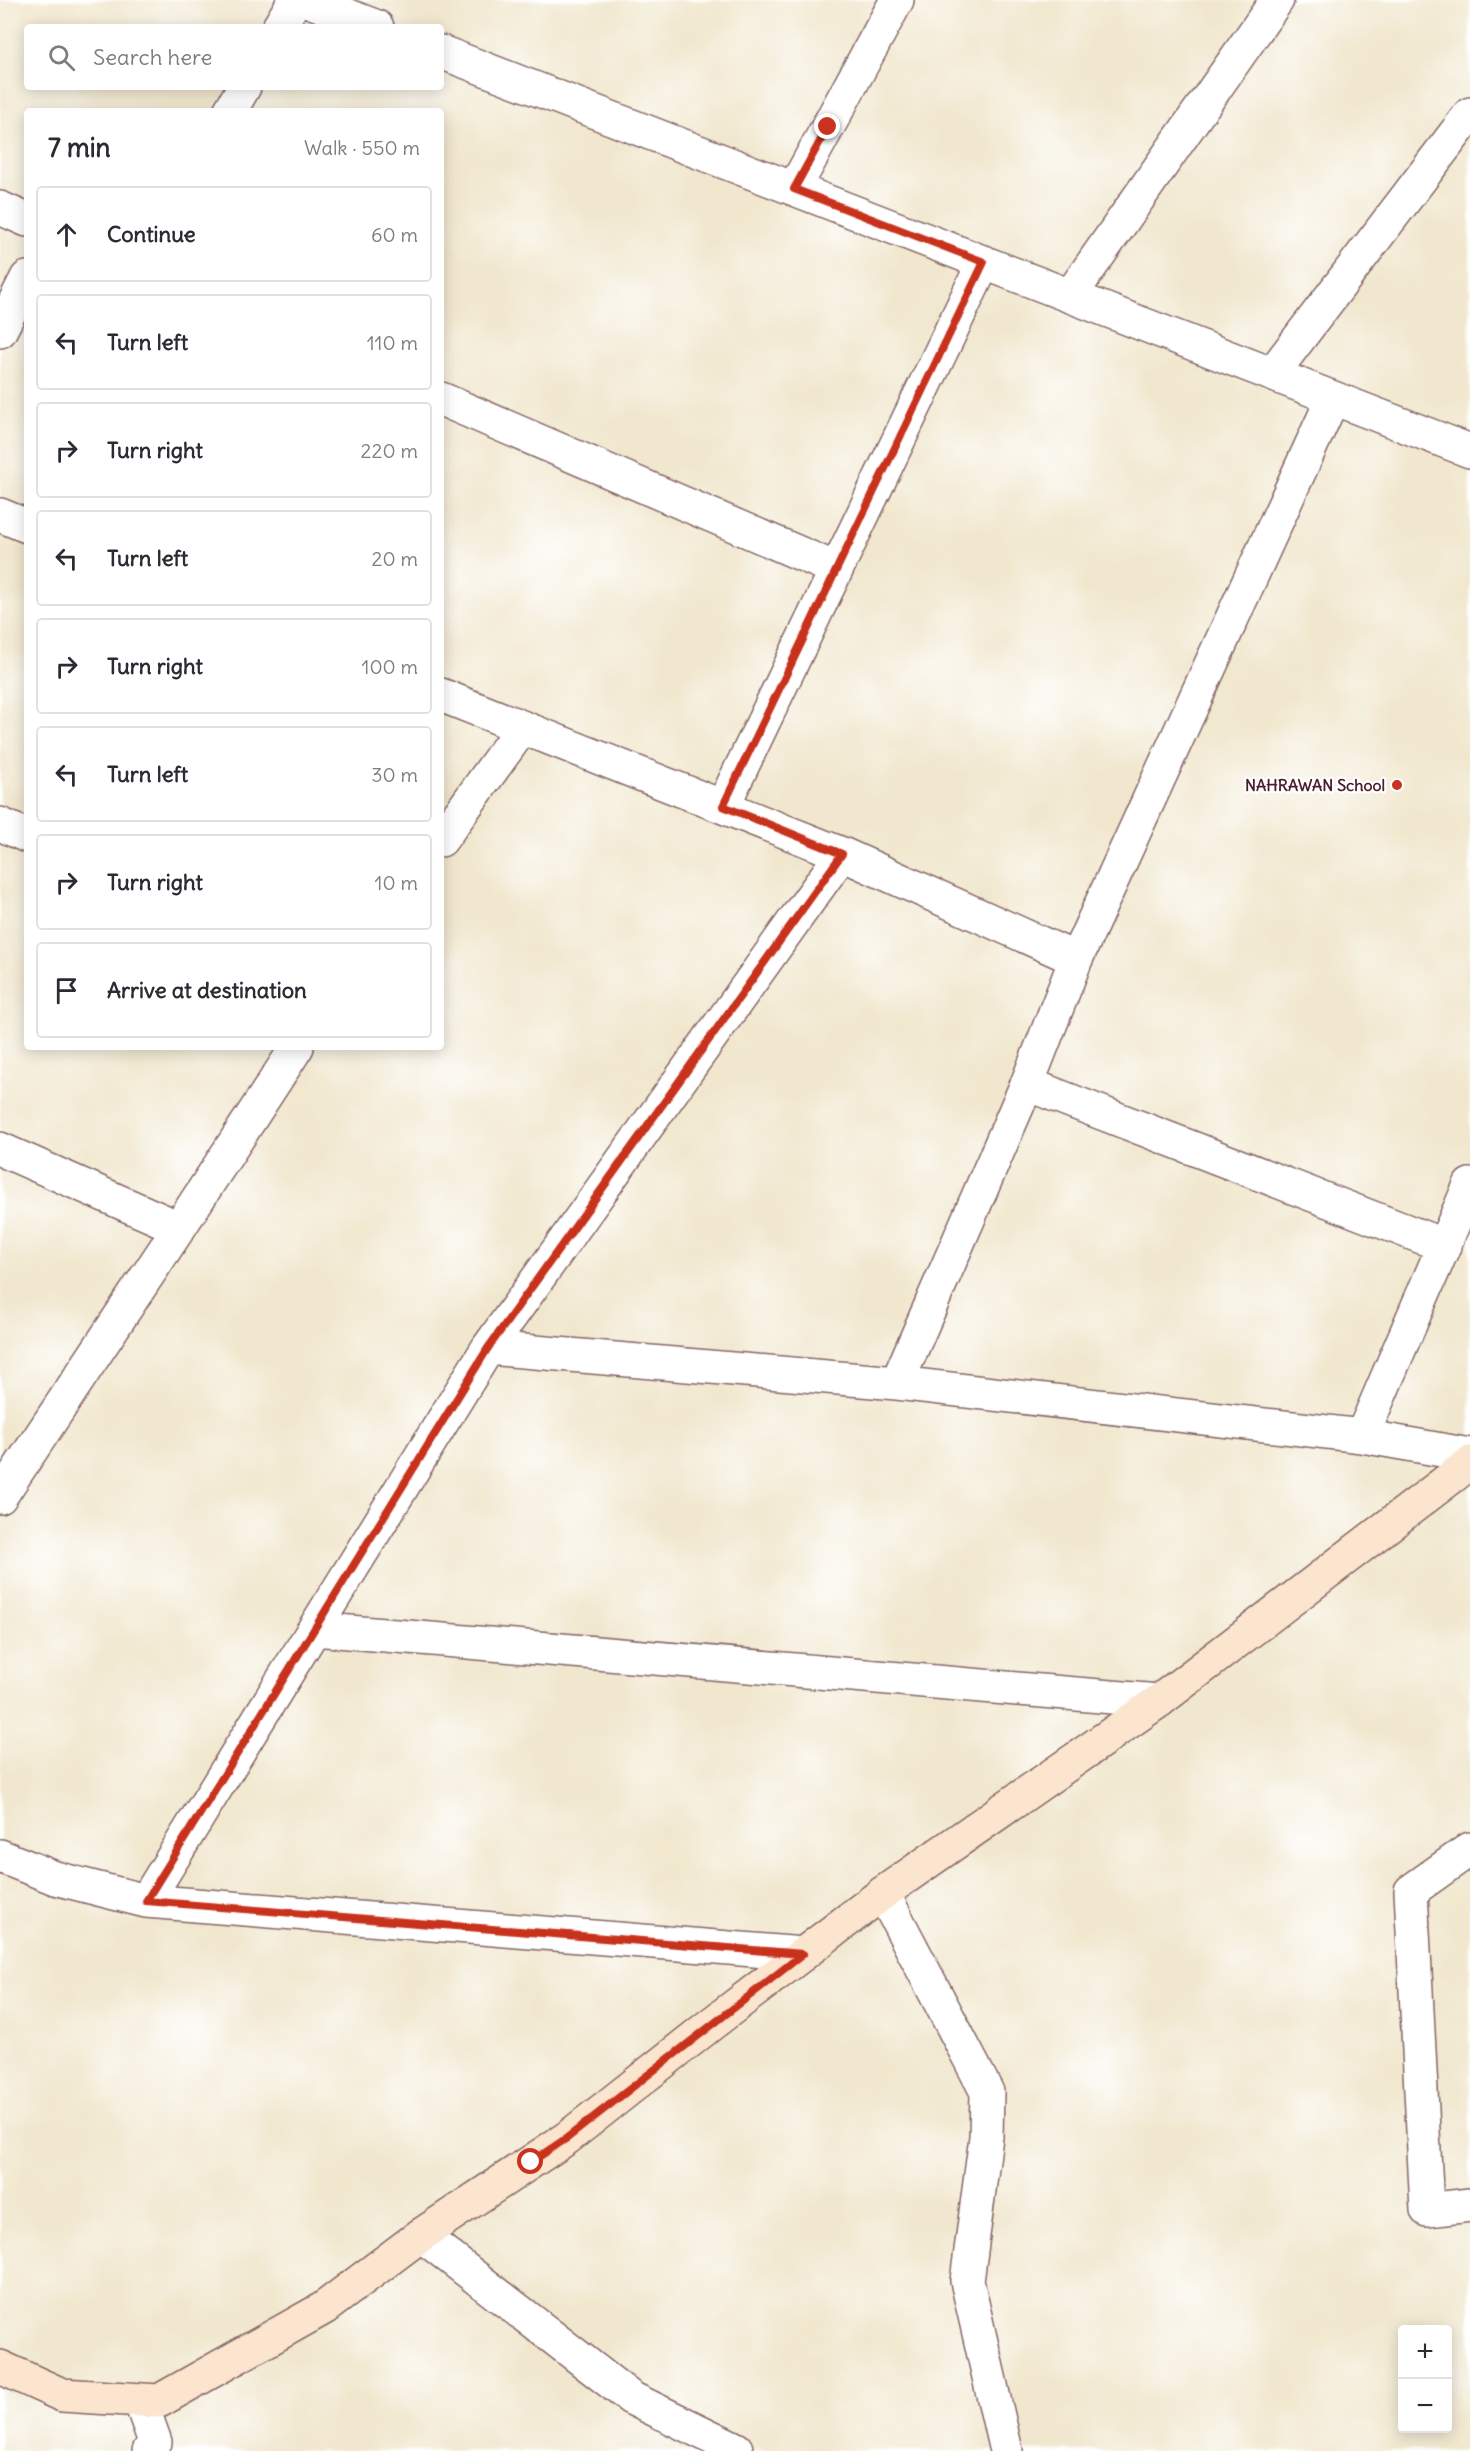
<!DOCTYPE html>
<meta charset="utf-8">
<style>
:root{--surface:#fff;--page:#f2f2f3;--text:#2b2b33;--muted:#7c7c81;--line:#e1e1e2}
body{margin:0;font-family:Delius,sans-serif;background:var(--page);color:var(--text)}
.controls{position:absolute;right:18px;bottom:18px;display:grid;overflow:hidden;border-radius:6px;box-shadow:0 3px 15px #0003}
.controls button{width:54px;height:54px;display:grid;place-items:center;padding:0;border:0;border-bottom:2px solid var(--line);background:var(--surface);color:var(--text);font:30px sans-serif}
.stop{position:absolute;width:18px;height:18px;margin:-14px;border:4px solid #c8321e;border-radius:50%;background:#fff}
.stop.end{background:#c8321e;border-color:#fff;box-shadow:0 2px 6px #0008}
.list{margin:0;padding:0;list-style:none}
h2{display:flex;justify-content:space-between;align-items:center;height:78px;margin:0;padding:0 24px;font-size:26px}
h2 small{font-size:20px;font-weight:400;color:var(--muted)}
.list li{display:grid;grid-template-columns:39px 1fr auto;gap:18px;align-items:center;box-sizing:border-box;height:96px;margin:0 12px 12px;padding:0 12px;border:2px solid var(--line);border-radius:6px}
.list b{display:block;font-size:22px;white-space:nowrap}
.list em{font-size:20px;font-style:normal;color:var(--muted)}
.icon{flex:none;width:33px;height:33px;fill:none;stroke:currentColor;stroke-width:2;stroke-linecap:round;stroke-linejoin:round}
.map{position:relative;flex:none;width:1470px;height:2451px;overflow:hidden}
.search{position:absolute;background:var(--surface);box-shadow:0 3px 15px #0003;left:24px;top:24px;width:420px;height:66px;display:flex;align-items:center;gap:15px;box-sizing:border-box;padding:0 21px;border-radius:6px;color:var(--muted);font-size:22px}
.panel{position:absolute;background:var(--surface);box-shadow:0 3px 15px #0003;left:24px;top:108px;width:420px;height:942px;border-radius:6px}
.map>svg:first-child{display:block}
</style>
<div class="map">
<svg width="1470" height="2451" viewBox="0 0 1470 2451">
<rect width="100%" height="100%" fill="#fff"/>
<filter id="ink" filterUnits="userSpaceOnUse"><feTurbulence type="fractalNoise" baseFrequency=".0167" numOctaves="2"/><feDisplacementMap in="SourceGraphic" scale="12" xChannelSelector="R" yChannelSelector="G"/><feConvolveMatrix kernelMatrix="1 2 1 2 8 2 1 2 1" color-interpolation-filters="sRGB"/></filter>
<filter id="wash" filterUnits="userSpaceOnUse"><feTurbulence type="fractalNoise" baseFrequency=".008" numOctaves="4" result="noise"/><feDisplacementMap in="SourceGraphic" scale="24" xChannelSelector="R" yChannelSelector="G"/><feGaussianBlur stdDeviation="1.35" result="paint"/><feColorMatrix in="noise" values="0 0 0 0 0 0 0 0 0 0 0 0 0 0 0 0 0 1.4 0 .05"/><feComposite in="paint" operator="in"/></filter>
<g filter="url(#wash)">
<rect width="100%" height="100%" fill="#f1e7ce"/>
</g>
<g filter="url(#ink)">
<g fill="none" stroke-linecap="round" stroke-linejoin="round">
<g stroke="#846564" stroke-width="36">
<path id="street" d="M307,0L377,27
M279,27L295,0
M441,52L1470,451
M230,111L244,87
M794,189L897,0
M0,208L27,220
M1070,296L1277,0
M0,331L27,278
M1272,374L1470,114
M441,399L836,569
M0,515L27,526
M441,695L842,854L1076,959
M723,806L984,262
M0,824L27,836
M441,840L522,728
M1027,1084L1445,1246
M0,1149L179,1228
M488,1348L897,1383L1362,1436L1470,1455
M897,1383L1027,1084L1076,959L1333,398
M1362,1436L1470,1185
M0,1497L179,1228L297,1047
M314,1629L1159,1701
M1470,1849L1411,1891L1427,2210L1470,2205
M0,1856L55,1878L146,1901L803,1954
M883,1893L987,2092L986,2137L967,2281L1006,2451
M146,1901L488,1348L842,854
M421,2235L631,2398L736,2449
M140,2400L155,2442L149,2451"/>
</g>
<g stroke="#846564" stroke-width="36">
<path id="secondary" d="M0,2367L62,2395L159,2401L324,2308L421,2235L567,2138L710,2025L883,1893L1159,1701L1470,1463"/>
</g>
<use href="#street" stroke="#fff" stroke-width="33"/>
<use href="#secondary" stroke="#fbe5cf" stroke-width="33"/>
</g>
</g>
<g fill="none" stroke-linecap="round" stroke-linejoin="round" filter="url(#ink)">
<path stroke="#c8321e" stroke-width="8" d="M531,2162L567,2138L803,1954L146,1901L488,1348L842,854L723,806L984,262L794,189L828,127"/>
</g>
<circle fill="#c8321e" stroke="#fff" stroke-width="2" cx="1397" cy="785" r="6"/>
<g text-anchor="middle" stroke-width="4.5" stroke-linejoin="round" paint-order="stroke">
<g font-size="16" font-weight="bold" fill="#4a1f2b" stroke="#fff" text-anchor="end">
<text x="1385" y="791">NAHRAWAN School</text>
</g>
</g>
</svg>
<div class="controls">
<button>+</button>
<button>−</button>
</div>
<div class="stop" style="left:531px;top:2162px"></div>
<div class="stop end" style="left:828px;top:127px"></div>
<div class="search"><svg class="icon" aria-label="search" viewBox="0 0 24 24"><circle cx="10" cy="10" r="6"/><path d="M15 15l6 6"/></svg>Search here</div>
<section class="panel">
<h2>7 min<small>Walk · 550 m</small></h2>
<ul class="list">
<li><svg class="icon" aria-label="ahead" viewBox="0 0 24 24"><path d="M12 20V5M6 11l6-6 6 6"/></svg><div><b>Continue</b></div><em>60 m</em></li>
<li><svg class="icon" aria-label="left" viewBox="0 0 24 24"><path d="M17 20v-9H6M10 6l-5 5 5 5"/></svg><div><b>Turn left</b></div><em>110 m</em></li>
<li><svg class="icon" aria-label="right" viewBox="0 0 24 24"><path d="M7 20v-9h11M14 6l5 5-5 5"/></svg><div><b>Turn right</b></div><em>220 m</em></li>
<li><svg class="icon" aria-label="left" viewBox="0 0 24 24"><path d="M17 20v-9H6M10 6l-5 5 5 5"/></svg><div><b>Turn left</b></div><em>20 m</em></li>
<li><svg class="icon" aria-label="right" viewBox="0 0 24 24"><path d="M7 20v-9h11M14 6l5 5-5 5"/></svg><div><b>Turn right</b></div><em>100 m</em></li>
<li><svg class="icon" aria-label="left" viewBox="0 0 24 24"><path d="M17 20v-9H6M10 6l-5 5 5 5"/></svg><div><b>Turn left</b></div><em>30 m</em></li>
<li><svg class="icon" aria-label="right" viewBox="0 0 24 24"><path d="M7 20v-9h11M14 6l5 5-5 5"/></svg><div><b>Turn right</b></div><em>10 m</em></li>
<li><svg class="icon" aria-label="arrive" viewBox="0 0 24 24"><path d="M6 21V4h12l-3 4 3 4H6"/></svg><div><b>Arrive at destination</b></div></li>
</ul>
</section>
</div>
